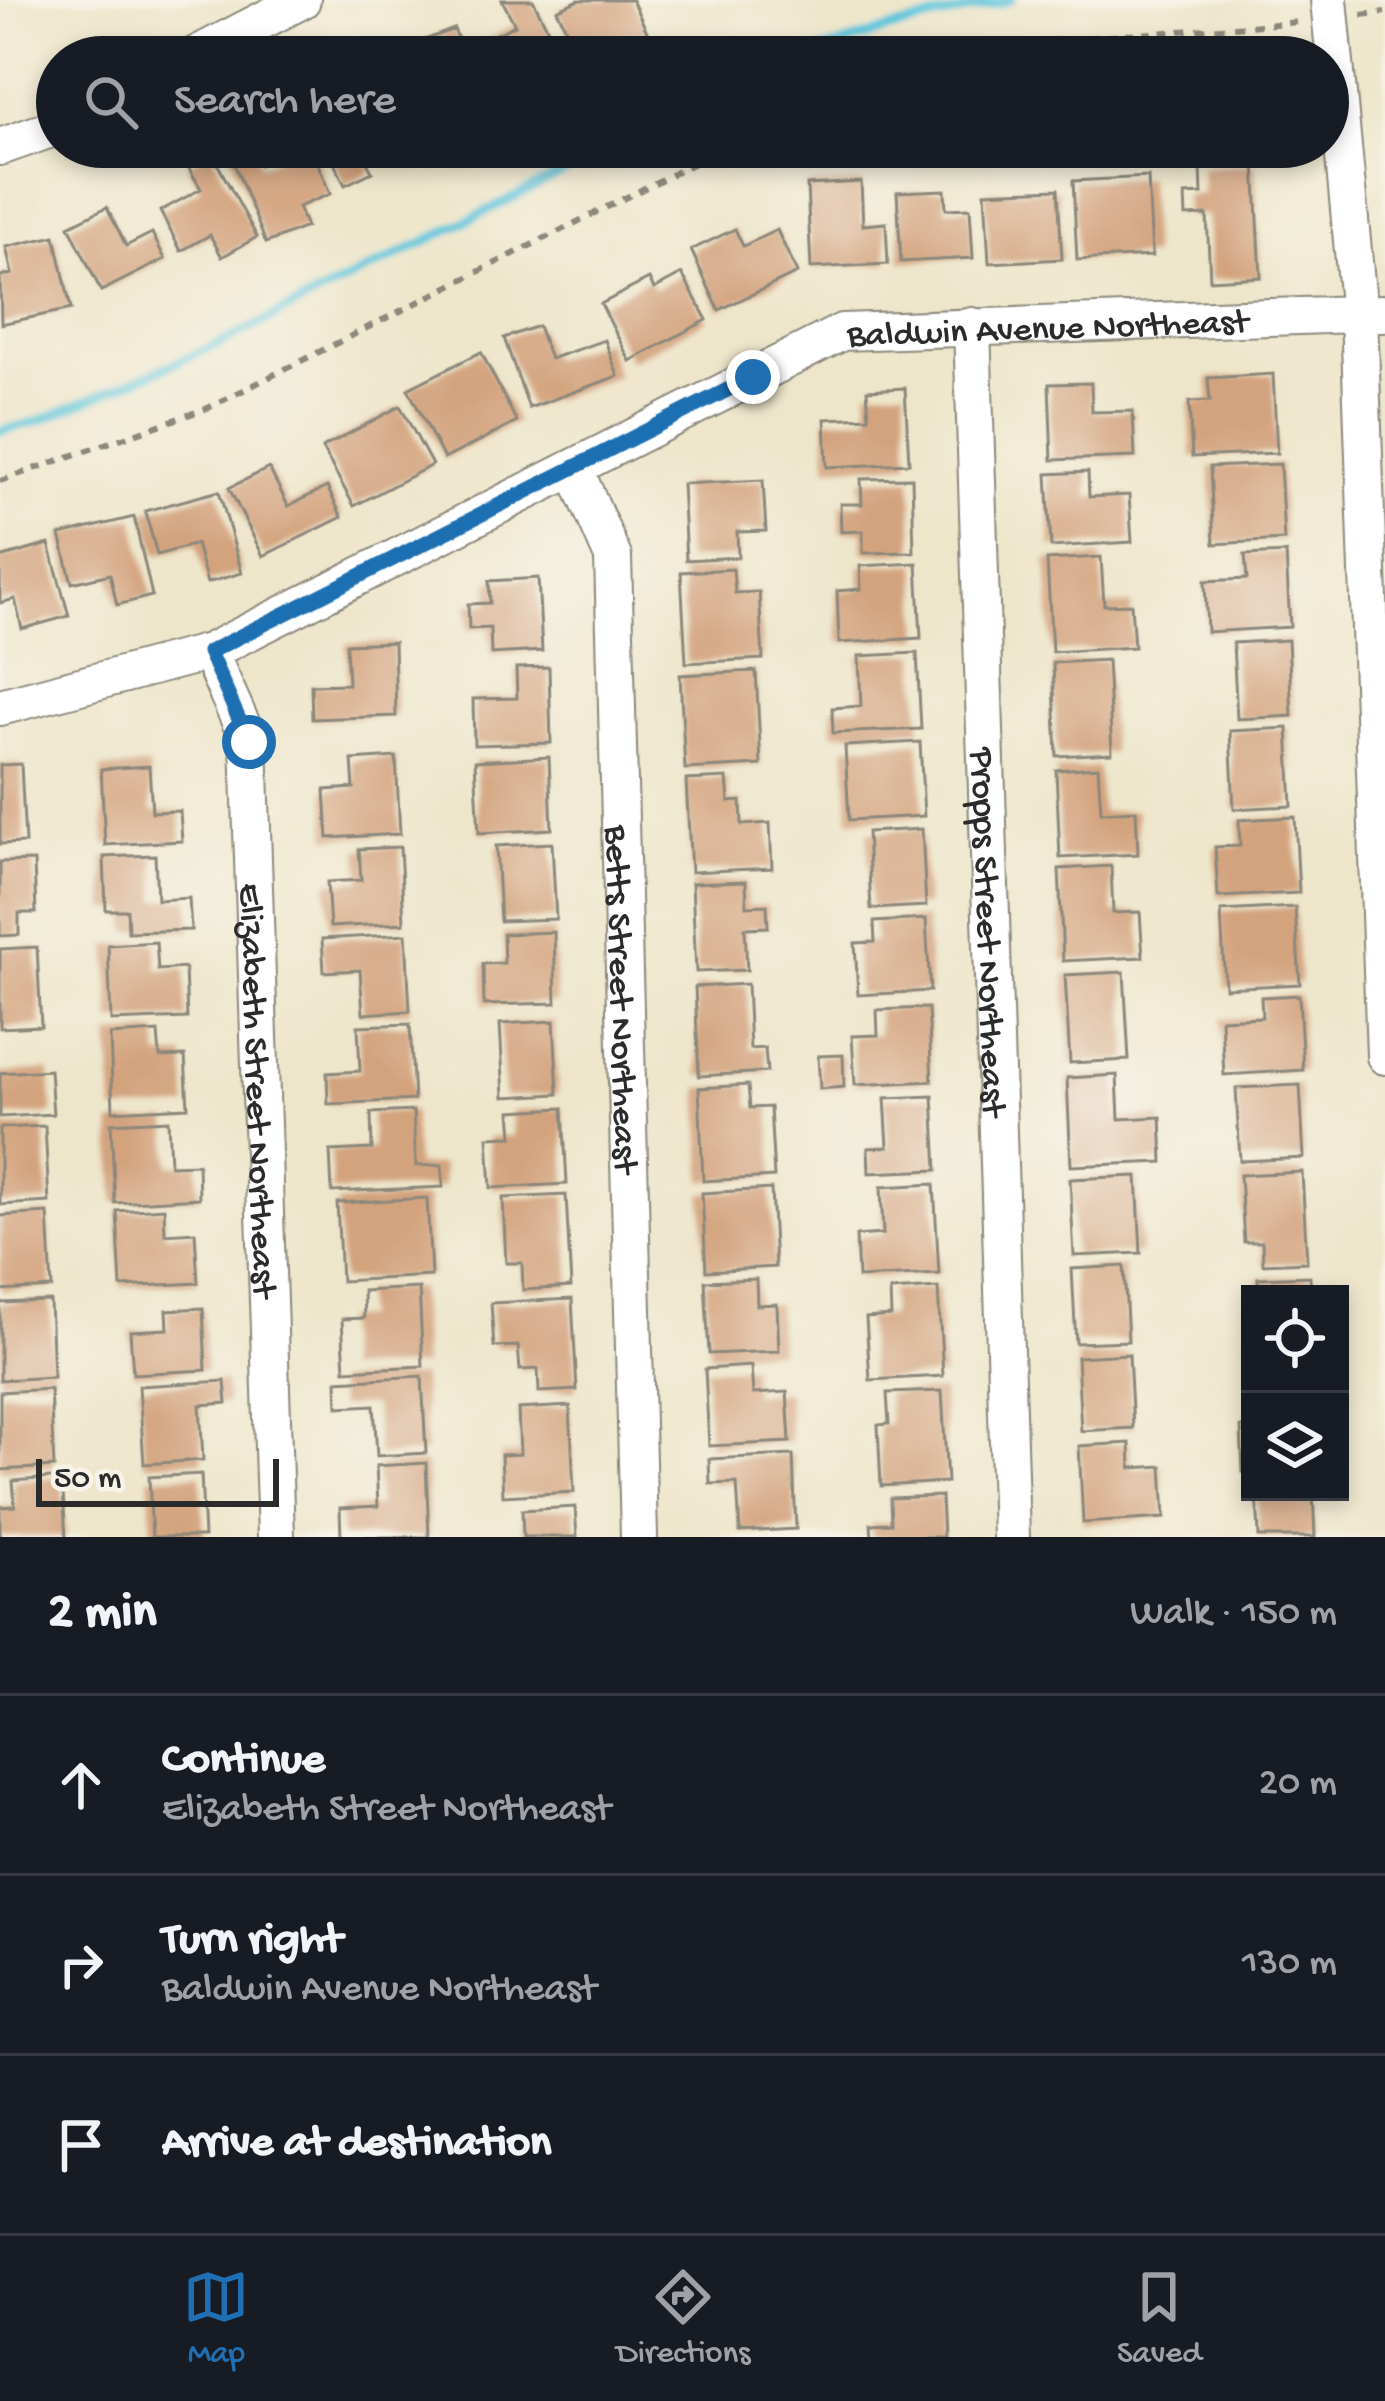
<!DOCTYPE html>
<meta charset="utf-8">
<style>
:root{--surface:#171b24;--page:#242831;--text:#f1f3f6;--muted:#9ea1a6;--line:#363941;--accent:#1f6fb2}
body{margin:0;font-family:"Gochi Hand",sans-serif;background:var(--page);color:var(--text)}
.controls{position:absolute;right:36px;bottom:36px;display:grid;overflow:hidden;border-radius:0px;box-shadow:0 6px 18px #0003}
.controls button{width:108px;height:108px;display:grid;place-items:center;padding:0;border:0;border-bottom:3px solid var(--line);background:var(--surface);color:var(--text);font:60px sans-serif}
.scale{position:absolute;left:36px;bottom:30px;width:243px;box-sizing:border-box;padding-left:12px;border:6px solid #2b2b2b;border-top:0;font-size:33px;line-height:42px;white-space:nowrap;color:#2b2b2b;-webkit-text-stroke:9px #f7f3e8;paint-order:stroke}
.stop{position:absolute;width:36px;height:36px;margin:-27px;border:9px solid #1f6fb2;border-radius:50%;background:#fff}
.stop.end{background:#1f6fb2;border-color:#fff;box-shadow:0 3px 12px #0008}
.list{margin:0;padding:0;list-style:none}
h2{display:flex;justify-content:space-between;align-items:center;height:156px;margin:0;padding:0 48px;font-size:51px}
h2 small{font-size:39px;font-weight:400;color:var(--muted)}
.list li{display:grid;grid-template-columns:78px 1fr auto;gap:36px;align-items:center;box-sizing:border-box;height:180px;padding:0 48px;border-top:3px solid var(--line)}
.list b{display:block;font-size:45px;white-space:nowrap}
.list p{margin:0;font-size:39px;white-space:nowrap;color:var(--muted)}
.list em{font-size:39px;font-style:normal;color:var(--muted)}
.icon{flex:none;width:66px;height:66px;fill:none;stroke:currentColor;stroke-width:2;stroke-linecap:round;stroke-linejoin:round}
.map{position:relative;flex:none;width:1385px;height:1537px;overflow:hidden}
.search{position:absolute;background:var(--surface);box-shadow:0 6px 18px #0003;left:36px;right:36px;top:36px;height:132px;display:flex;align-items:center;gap:30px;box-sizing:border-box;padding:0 42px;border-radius:66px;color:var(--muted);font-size:45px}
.sheet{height:696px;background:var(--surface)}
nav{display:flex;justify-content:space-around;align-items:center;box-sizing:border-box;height:168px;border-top:3px solid var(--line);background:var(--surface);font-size:33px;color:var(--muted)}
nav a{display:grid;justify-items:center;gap:6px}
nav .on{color:var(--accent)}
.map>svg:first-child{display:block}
</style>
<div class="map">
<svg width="1385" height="1537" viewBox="0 0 1385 1537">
<rect width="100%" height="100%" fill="#f7f3e8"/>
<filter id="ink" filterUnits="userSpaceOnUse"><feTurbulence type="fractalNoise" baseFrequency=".00833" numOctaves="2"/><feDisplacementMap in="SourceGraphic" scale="24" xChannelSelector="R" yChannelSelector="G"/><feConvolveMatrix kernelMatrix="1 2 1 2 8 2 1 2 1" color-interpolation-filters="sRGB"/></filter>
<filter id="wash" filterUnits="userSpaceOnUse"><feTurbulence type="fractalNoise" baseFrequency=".004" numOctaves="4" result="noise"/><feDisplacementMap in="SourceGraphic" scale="48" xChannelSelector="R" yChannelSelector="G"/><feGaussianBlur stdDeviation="2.7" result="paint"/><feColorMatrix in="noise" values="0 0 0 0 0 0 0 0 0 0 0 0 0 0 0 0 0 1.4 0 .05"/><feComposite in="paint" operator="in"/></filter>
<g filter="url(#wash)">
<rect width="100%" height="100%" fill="#eee6cb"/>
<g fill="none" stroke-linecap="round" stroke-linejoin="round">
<path stroke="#5fc6dc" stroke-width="9" d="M802,57L894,28L1011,0
M0,431L39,421L219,344L615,147"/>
</g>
<g id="blocks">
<path fill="#d3a37e" d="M502,0H533L560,53L553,57H479L473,46L515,25Z
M579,0H632L650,38L611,56L602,39L577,51L557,10Z
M454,29L465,57H431L425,40Z
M239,147H253L260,165L282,156L279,147H311L330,194L298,207L306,227L266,243L229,151Z
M326,147H377L363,154L372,172L345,185Z
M1177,147H1255V152L1177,156Z
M211,152L257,237L222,257L210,235L181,251L160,211L201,189L187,165Z
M1255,164L1261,277L1210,280L1207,215L1186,216L1185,195L1202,194L1201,167Z
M1148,177L1152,256L1077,260L1073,181Z
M861,182L863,225L886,223L888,264L811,268L807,185Z
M1058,189L1062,259L989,263L985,192Z
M945,190L946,209L970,208L973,258L901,262L897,192Z
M107,207L126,246L152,233L165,259L101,291L69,226Z
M735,229L743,246L777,230L797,273L719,310L691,250Z
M55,236L71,309L1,324L0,276L12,274L6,247Z
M682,274L707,320L630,361L601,304L649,279L654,289Z
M538,326L550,359L605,340L618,376L529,408L504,338Z
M481,352L517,422L444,459L408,389Z
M1273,374L1277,453L1192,457L1189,402L1210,401L1208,378Z
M1091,383L1092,412L1133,411L1135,457L1052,460L1049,384Z
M905,388L909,463L827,467L825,419L869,417L867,390Z
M400,406L432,465L354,506L322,448Z
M1280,464L1284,540L1214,544L1210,467Z
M269,468L288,506L327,487L342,517L263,556L229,488Z
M1088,472L1089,497L1129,495L1132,542L1051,547L1047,474Z
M912,478L914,552L863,553V531L841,532L840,504H862L861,479Z
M763,480L766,531L737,532L738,557L686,560L682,484Z
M219,491L242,573L207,583L196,544L157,555L145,511Z
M134,517L152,596L117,605L110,574L72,583L60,535Z
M49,544L69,616L22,629L15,599L0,603V558Z
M1286,553L1290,627L1207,632L1205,581L1247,579L1245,555Z
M1101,557L1104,605L1131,604L1134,647L1052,652L1047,560Z
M917,563L921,638L839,643L837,591L861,589L860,566Z
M733,569L735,593L759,592L763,659L686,663L681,572Z
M538,578L542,651L491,654L490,628L469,629L468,604L490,603L489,581Z
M1288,640L1292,716L1237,719L1233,643Z
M394,642L396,716L312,719L311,685L348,684L346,644Z
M917,653L921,729L833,733L832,708L861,706L859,656Z
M1107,660L1112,753L1057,756L1053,663Z
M549,667L551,743L474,745L473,699L517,698L516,668Z
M756,671L761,765L685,769L680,675Z
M1288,728L1292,806L1234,809L1230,731Z
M920,742L924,816L849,820L845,746Z
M396,757L400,834L328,838L325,790L354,788L352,760Z
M549,757L552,829L479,833L475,761Z
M21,764L25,843L0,844V765Z
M149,766L152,812L180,811L182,841L105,845L101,769Z
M1098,767L1101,812L1136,810L1138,854L1060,858L1056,770Z
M727,778L729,802L741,801L742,825L770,823L772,868L691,872L686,780Z
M1295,817L1299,893L1218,897L1215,847L1240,846L1239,820Z
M922,829L926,906L871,909L867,832Z
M552,843L556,919L500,921L496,846Z
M400,847L404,923L330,927L327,882L361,880L359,849Z
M155,855L157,900L189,898L191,930L128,932L127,910H106L104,857Z
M34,861L36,913H19V935L0,936V862Z
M1111,866L1113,913L1140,912L1143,957L1063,961L1059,869Z
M746,881L747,906L767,905L768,927L745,928L747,970L696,972L692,883Z
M1295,907L1300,984L1225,988L1221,911Z
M926,919L930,991L858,995L855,943L875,942L874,922Z
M554,932L556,1003L484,1005L483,964L504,963L503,934Z
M406,934L410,1011L363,1014L360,970L324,972L322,939Z
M156,942L158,970L185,968L187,1018L111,1021L108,945Z
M37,947L41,1026L0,1028V949Z
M1124,972L1129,1060L1070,1063L1065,975Z
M747,984L750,1049L765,1048L767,1072L699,1076L695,987Z
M1299,995L1303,1070L1224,1075L1221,1019L1262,1017L1261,997Z
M928,1008L932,1081L855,1085L852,1036L878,1035L877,1010Z
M554,1021L558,1094L504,1097L500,1024Z
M410,1024L414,1100L328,1104L327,1073L360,1071L358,1026Z
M158,1032L160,1057L185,1056L188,1107L113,1111L110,1035Z
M843,1055L844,1087L820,1089L818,1056Z
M50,1070L53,1114L0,1117V1073Z
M1117,1075L1119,1119L1161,1117L1163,1162L1071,1166L1067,1078Z
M748,1085L750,1108L770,1107L774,1177L703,1181L699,1088Z
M1300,1085L1304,1158L1240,1161L1236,1088Z
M933,1096L937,1170L869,1173L868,1148L888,1147L885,1098Z
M563,1108L567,1184L491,1188L488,1137L513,1136L511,1111Z
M413,1111L416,1166L442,1165L443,1187L332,1192L330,1151L372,1149L371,1113Z
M168,1120L170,1165L198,1164L199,1198L115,1203L111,1123Z
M45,1126L49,1202L0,1205V1128Z
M1302,1172L1307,1262L1263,1264L1262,1242H1244L1240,1175Z
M1137,1176L1141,1253L1074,1256L1070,1179Z
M934,1184L939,1274L858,1278L856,1236L883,1234L881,1187Z
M771,1189L775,1267L706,1271L702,1193Z
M566,1195L571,1287L523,1290L522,1263H506L503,1198Z
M427,1198L431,1276L341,1281L337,1203Z
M164,1208L165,1234L195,1232L198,1283L121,1287L117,1211Z
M48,1213L52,1288L0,1291V1216Z
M1124,1266L1128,1341L1076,1343L1072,1269Z
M1310,1276L1311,1294H1259L1258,1278Z
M756,1279L757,1305L777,1304L779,1351L709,1354L705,1281Z
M419,1288L423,1366L345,1370L342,1319L364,1318L363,1291Z
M938,1288L943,1376L870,1380L866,1318L891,1316L890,1291Z
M572,1299L577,1390L539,1392L538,1369L520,1370L518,1346L494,1347L491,1303Z
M50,1301L53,1377L0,1380V1303Z
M203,1308L206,1370L133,1374L130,1331L168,1329L167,1310Z
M1129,1354L1133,1428L1081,1431L1077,1357Z
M751,1366L753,1394L787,1392L790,1442L709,1446L705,1369Z
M422,1376L426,1453L377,1456L374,1405L338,1407L337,1381Z
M225,1381L227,1403L200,1405L203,1460L144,1464L139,1386Z
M50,1389L54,1467L0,1470V1392Z
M942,1391L947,1482L881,1486L878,1425L889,1424L887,1393Z
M570,1406L574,1492L503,1496L501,1455L520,1454L518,1409Z
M1250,1426V1471L1243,1472L1241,1427Z
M1130,1443L1131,1468L1162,1466L1165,1518L1083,1523L1079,1446Z
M793,1455L796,1529L740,1532L737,1483L710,1484L709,1459Z
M426,1463L429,1537H341L340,1508L378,1506L376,1466Z
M201,1474L204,1537H152L149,1477Z
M62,1477L66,1537H0V1507L15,1506L13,1481Z
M1257,1492H1313L1315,1537H1259Z
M941,1496L943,1537H872L871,1524L891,1523L890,1498Z
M575,1507L577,1537H523L522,1510Z"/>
</g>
</g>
<g filter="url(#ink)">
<use href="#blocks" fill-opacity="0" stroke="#8c887b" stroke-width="3"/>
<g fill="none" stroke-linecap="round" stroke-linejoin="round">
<g stroke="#8c887b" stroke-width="40">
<g id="minor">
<path d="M1329,0L1359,314L1385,1056"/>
<path d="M192,57L302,0"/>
<path d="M0,147L57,127"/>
<path id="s1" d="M972,326L1011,1537"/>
<path id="s2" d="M575,470L613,557L639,1537"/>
<path id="s3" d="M209,652L249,741L276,1537"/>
<path id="s4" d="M0,707L209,652L842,332L1385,313"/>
</g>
</g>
<path stroke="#8c887b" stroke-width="6" stroke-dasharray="9 9" stroke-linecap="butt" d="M1362,15L1385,12
M947,57L1059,40L1301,22
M0,481L208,408L726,147"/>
<use href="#minor" stroke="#fff" stroke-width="36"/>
</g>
</g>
<g fill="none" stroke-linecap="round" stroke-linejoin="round" filter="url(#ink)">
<path stroke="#1f6fb2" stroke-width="15" d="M249,742L209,652L753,377"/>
</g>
<g text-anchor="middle" stroke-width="9" stroke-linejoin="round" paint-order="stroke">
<g font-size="36" fill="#2b2b2b" stroke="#f7f3e8">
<text dy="13" stroke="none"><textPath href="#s4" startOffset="1131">Baldwin Avenue Northeast</textPath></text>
<text dy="13" stroke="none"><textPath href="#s1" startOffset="606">Propps Street Northeast</textPath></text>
<text dy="13" stroke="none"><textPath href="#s2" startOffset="537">Betts Street Northeast</textPath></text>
<text dy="13" stroke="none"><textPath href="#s3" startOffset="447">Elizabeth Street Northeast</textPath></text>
</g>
</g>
</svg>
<div class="controls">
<button><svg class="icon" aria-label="locate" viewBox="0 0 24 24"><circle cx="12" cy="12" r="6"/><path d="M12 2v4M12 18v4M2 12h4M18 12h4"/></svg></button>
<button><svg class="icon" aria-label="layers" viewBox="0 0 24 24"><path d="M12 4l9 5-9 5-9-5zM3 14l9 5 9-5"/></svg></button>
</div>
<div class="scale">50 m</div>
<div class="stop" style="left:249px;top:742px"></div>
<div class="stop end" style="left:753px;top:377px"></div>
<div class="search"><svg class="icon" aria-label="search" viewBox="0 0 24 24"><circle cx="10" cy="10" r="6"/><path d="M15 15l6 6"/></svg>Search here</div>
</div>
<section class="sheet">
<h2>2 min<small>Walk · 150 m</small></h2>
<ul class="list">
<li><svg class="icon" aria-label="ahead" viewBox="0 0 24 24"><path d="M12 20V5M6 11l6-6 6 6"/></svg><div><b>Continue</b><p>Elizabeth Street Northeast</p></div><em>20 m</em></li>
<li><svg class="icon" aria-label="right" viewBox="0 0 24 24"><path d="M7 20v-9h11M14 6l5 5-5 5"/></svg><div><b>Turn right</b><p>Baldwin Avenue Northeast</p></div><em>130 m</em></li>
<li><svg class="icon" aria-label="arrive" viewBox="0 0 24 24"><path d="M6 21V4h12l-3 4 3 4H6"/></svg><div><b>Arrive at destination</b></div></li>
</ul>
</section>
<nav>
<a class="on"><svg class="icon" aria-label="map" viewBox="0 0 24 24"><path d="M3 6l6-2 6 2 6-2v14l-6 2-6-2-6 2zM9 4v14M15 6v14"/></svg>Map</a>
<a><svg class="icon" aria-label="directions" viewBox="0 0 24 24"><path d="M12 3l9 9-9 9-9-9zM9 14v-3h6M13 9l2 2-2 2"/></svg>Directions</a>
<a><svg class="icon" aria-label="saved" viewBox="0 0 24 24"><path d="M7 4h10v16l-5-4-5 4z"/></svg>Saved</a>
</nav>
